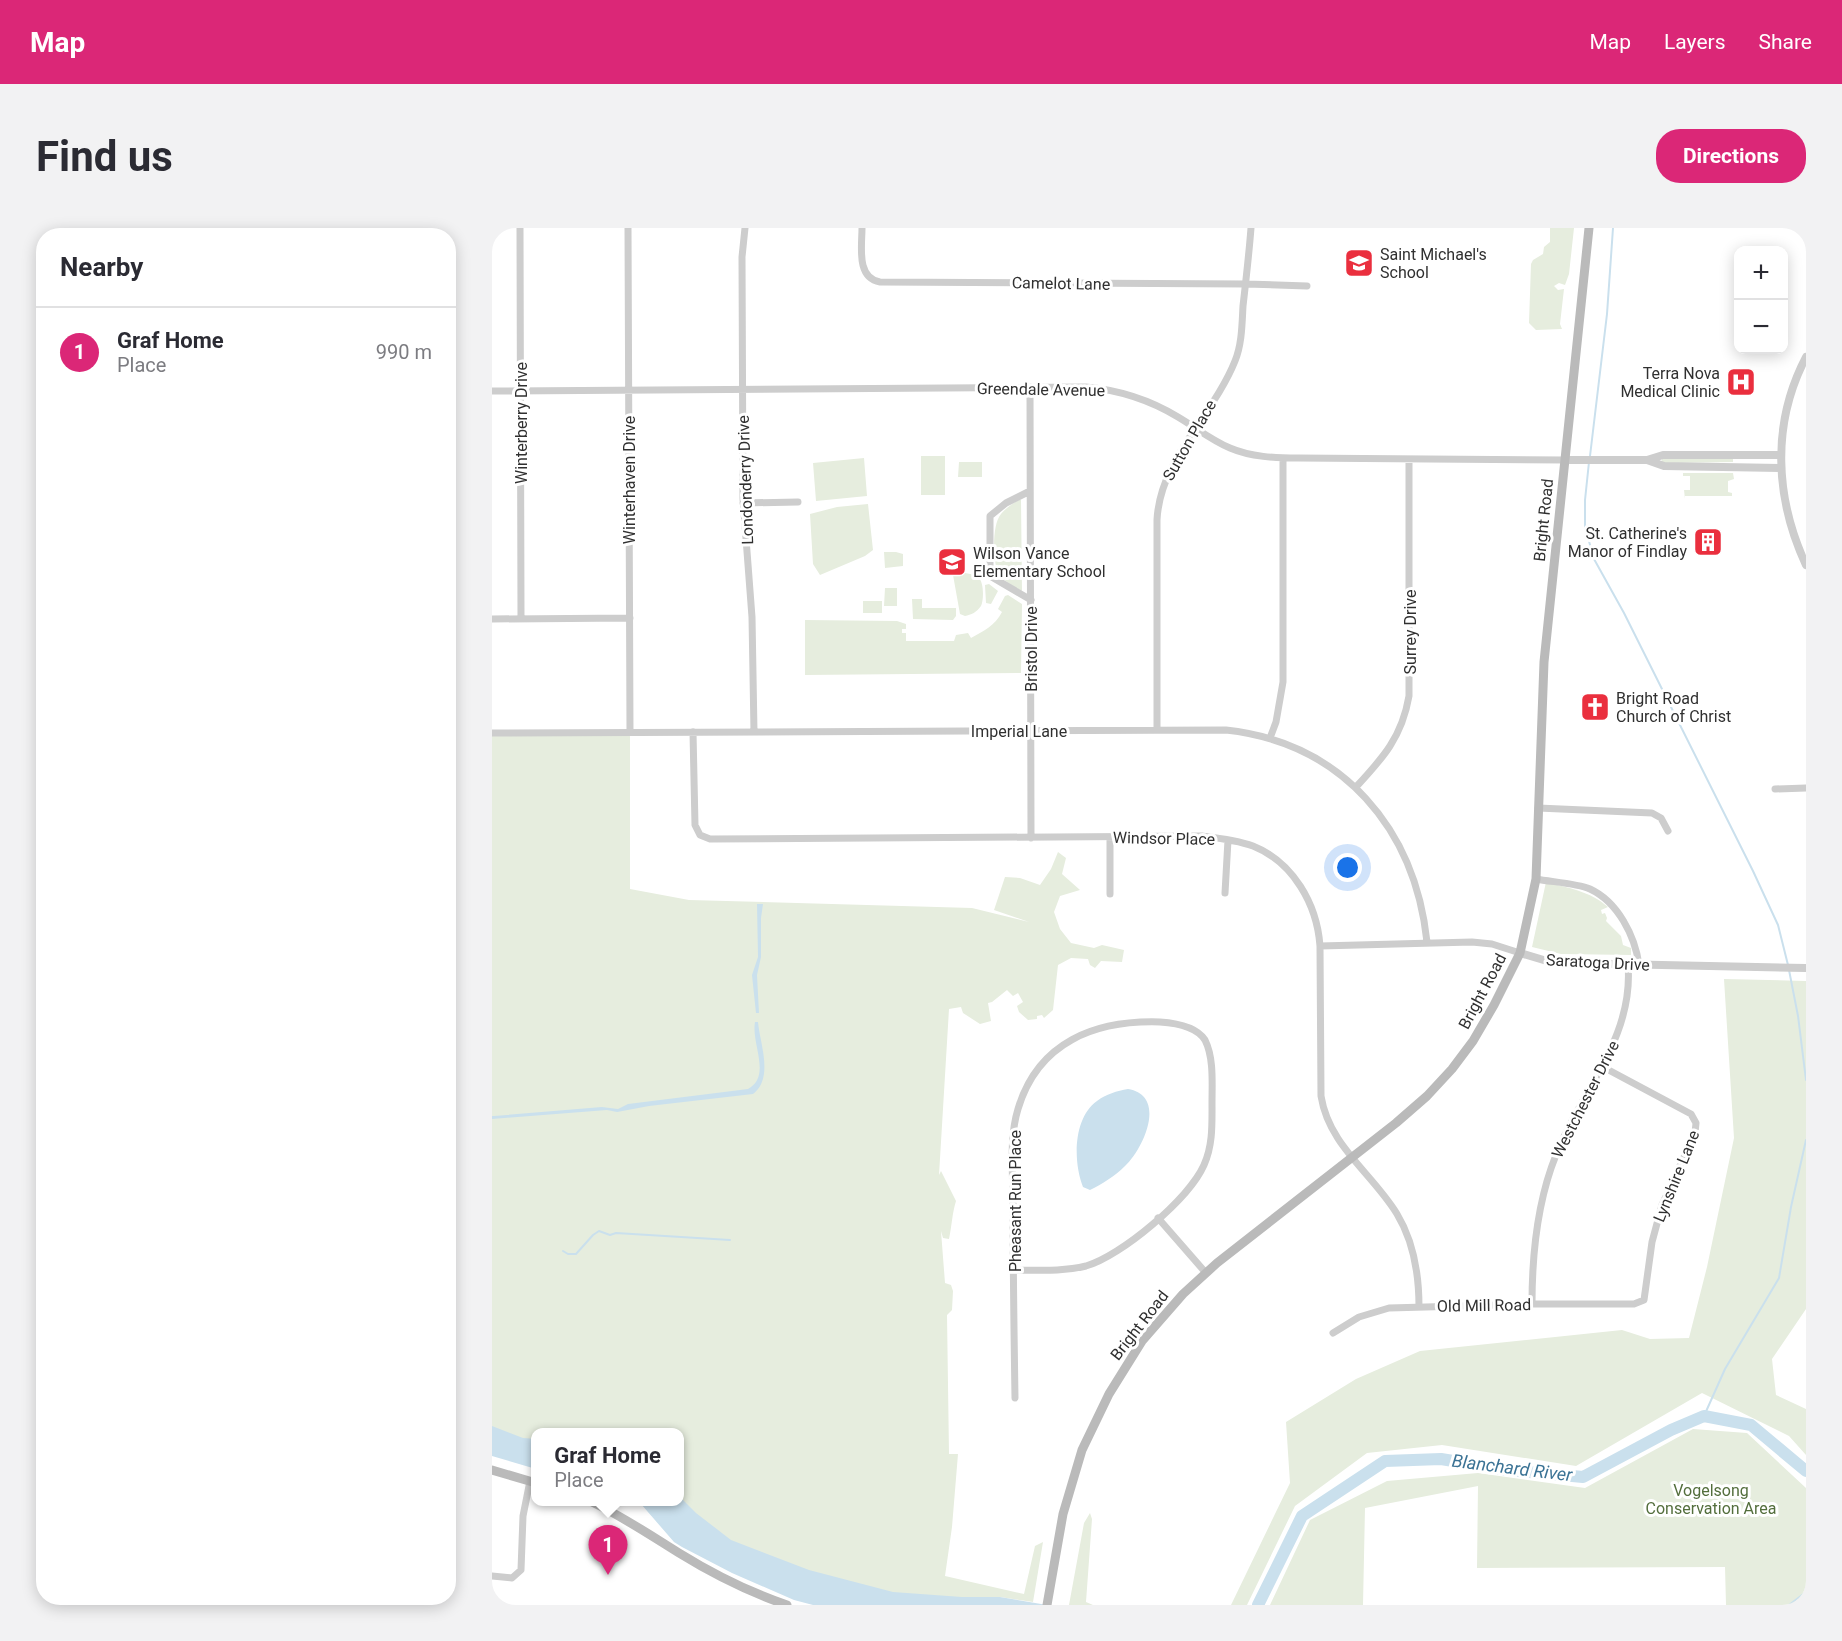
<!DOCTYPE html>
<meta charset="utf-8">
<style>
:root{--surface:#fff;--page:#f2f2f3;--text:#2b2b33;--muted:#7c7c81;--line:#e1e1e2;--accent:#db2777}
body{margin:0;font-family:Roboto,sans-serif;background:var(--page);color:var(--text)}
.controls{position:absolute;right:18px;top:18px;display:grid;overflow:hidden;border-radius:12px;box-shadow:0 3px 15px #0003}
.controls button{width:54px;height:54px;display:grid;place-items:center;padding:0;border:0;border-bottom:2px solid var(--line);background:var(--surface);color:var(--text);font:30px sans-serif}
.you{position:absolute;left:856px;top:640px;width:21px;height:21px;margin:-15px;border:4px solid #fff;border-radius:50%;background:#1a73e8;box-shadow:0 0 0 9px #1a73e833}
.badge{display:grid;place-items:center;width:39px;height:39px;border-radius:50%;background:var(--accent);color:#fff;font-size:20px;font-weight:700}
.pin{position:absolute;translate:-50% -50px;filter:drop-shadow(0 2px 3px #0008)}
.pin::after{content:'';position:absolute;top:32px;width:21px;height:18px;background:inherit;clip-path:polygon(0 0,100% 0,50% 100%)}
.popup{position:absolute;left:39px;top:1200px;width:153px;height:78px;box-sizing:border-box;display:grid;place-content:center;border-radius:12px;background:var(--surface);filter:drop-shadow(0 2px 4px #0005);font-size:20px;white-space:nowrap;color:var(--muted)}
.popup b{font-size:22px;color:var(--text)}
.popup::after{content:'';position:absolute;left:50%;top:100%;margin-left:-12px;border:12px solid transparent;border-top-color:var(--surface)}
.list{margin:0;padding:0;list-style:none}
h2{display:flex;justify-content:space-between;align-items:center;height:78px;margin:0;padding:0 24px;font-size:26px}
h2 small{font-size:20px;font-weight:400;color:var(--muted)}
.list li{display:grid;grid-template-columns:39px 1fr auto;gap:18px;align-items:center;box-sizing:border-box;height:90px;padding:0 24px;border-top:2px solid var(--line)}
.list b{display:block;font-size:22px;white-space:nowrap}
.list p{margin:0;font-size:20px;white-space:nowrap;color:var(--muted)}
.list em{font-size:20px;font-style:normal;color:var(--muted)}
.map{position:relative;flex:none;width:1314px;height:1377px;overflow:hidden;border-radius:24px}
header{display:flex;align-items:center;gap:36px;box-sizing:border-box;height:84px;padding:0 30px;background:var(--accent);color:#fff}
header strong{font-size:28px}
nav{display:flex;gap:33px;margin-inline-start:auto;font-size:21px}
.intro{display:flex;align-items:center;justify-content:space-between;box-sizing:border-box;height:144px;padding:0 36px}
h1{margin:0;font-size:42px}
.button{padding:15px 27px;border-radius:24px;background:var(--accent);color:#fff;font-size:21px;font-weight:700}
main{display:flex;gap:36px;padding:0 36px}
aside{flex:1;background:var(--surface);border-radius:24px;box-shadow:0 3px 15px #0003}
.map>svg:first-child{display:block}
</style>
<header>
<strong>Map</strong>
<nav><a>Map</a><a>Layers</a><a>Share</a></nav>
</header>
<div class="intro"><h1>Find us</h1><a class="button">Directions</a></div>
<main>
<aside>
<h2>Nearby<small></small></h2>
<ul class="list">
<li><span class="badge">1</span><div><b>Graf Home</b><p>Place</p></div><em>990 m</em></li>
</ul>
</aside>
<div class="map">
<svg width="1314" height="1377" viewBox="0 0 1314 1377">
<rect width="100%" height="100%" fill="#fff"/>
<path fill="#e6edde" d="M1058,0H1082L1077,46L1073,57L1067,55L1062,58L1066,62L1072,61L1068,96L1070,101L1044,102L1037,95L1039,36L1041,32L1051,26L1052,19L1058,14Z
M429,228H453V267H429Z
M1171,229L1241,230V234L1172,235L1169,234Z
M372,230L375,268L324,273L321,235Z
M467,234H490V249H466Z
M1191,245H1241L1242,251L1236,253V264L1240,265V268H1193V271L1192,262H1198V248H1191Z
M527,272H529L530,363C522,359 508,351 505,342C501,330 500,296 509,286C513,281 521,275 527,272Z
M376,276L381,322L373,328L328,347L321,336L318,286L345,279Z
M392,324H404L411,326V338L393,340Z
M467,344C473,345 481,346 486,349C492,353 492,372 489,378C485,384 479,387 473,388L468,386L461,347Z
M497,356L506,363L499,376L494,375L493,357Z
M393,360H405V378H392Z
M516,367L530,376L529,445L313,447V392L405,393L414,396V401H410V405H414V413H462L464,407L476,405L479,410C491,403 503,398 510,384L506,381L513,368Z
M420,371H430V380H464V388L461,392L421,391Z
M371,373H390V385H371Z
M138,504V661L197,672L480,680L537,694L502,682L513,649L528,650L548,657L559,641L566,624L574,630L570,646L588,662L568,668L562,684L568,701L579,715L602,720L610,717L632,722L630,734L609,733L603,740L598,737L596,731L579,730L566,737L561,782L552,790L550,787L545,788V791L536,792L527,784L525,778L531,774L526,765L521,768L515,762L500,774L496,775L499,793L488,796L471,785L469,779L457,781L447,947L449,943L464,973C460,986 460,997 457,1011L451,1010L449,1003L453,1055L459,1057L461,1063L460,1082L455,1087L457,1226H466L460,1299L453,1348L532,1366L543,1318L551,1314L541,1374L508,1369L434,1377L220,1319L188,1274V1204H44V1223L0,1206V505Z
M1054,654C1076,660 1098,663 1116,679L1109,682L1110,686L1113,685L1115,690L1114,693L1129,708L1131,717L1139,720V727L1069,726L1040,719Z
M1232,751L1314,753V1081L1280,1131L1284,1167L1314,1181V1227L1297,1208L1210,1165L1084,1238L950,1217L875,1225L803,1278L755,1377H739L798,1255L794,1194L864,1151L928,1123L1130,1102L1158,1111L1197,1110L1215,1039L1242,910Z
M1201,1201L1255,1205L1314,1260V1377H1234L1233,1339L985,1340L986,1258L873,1280L871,1377H778L818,1292L895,1253L986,1245L1093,1260Z
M598,1285L600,1291L594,1374L601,1377H577L592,1295Z"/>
<path fill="#cae0ed" d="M265,676H271L269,690V729L265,747L267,785H264L260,747L266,729Z
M263,794H266C268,816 282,850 261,866L157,878L125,884L115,882L0,891V888H2L110,879L126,881L136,876L256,861C280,848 259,816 263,794Z
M636,861C676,868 651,921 633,938C623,948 610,956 598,962L591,959C581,934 581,890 605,873C614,866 625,863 636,861Z
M0,1198L31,1210L44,1211V1241L0,1228Z
M188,1269L204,1285L239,1312L317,1342L401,1364L470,1369H508L555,1377H321L302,1372L240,1345L190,1319L182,1314L149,1276L144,1274H188Z"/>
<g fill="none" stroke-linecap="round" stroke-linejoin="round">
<path stroke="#cae0ed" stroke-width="2" d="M1098,228L1115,86L1121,0
M1097,234L1093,272V299L1102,331L1132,385L1261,643L1286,697L1296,737
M1297,742L1306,788L1314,852
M71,1023L76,1026H84L101,1007L107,1003L118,1007L124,1005L238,1012
M1212,1188L1233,1141L1287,1050L1299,979L1314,912
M1297,1377L1314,1364"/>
<path stroke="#cae0ed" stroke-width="12" d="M766,1377L810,1288L893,1233L949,1231L1016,1242L1091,1249L1179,1202L1212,1188L1259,1197L1314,1243"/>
<path stroke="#cdcdcd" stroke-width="7" d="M28,0L29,391
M136,0L138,504
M253,0L250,29L251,271L260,389L262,504
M370,0C370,18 364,50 388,54L754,56L815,58
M538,159L539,610
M0,163L594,159C627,162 658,172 686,189C703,199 719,212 738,220C759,229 783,230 806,230L1073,232
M538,263L514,275L498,288V348L539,372
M251,275L306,274
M0,391L138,390
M665,502V292C668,231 721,188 743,133C750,116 750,96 751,78C754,52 757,26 759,0
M201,504L203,597L208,607L218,611L710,608C727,610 745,612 761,618C801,634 825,676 828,718L829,868C837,918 880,945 905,986C922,1014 927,1046 927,1079
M0,505L734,502C851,515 923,601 935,714
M778,510L784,494L791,454V230
M864,559C891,530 910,509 917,468V231
M1283,561L1314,560
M1046,580L1160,585L1169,590L1176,603
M1044,651C1059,654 1084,655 1098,661C1126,674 1143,708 1147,737
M733,665L736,612
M618,666V609
M828,718L980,714L1000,716L1028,725
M666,990L714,1045
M522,1042C546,1042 570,1044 594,1038C629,1028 697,971 712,937C721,917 720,896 720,875C720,855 722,830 713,812C704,798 683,795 668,794C603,792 546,814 526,881C517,910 521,945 521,975C521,1040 522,1105 523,1170
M1040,1076C1040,1026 1045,974 1064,927C1089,863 1142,810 1136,737
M841,1105L867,1089L897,1080L1040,1076H1142L1152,1072L1160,1014L1170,977L1203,905L1204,895L1199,886L1111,839
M0,1348L20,1350L29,1342L31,1288L38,1253"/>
<path stroke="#cdcdcd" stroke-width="8" d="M1314,129C1279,196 1283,270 1314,337
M1073,232H1155L1171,227H1288
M1155,232L1172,238L1288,240
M1028,725L1055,733L1075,735L1314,740"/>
<path stroke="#bababa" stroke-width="9" d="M0,1242L44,1255
M100,1274C130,1288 158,1307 187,1325C221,1346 257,1364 295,1377
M555,1377L571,1286L590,1222L617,1166L650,1113L691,1066L725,1035L904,895L935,868L960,841L981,813L1002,777L1028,725L1044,651L1052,434L1097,0"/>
</g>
<defs>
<g id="school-square" transform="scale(1.5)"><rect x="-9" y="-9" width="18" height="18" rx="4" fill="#ea2f3e" stroke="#fff"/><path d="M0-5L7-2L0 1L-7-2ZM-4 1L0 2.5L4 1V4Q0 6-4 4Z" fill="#fff"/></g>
<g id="hospital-square" transform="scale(1.5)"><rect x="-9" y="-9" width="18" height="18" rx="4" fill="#ea2f3e" stroke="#fff"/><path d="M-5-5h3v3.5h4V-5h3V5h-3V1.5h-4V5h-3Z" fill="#fff"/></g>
<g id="building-square" transform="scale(1.5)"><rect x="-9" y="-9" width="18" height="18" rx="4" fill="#ea2f3e" stroke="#fff"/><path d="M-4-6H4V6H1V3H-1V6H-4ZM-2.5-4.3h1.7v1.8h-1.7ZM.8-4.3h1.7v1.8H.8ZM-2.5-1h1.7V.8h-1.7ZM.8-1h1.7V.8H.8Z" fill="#fff"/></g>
<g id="church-square" transform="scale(1.5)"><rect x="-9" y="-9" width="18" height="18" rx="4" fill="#ea2f3e" stroke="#fff"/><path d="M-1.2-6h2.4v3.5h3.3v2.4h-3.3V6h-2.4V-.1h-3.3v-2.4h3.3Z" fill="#fff"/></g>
</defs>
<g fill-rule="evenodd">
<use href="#school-square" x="867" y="35"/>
<use href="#hospital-square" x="1249" y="154"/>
<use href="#building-square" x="1216" y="314"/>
<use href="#school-square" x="460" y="334"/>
<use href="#church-square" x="1103" y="479"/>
</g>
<g text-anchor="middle" stroke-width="6" stroke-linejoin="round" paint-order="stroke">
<g font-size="16" fill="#303030" stroke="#fff" text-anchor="start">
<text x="888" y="32">Saint Michael's<tspan x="888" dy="18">School</tspan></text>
<text x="1228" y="151" text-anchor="end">Terra Nova<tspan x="1228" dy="18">Medical Clinic</tspan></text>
<text x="1195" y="311" text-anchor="end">St. Catherine's<tspan x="1195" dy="18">Manor of Findlay</tspan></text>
<text x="481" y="331">Wilson Vance<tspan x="481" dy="18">Elementary School</tspan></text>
<text x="1124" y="476">Bright Road<tspan x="1124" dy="18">Church of Christ</tspan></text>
</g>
<g font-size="16" fill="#303030" stroke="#fff">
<text transform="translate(569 55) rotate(1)" y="6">Camelot Lane</text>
<text transform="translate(549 161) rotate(1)" y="6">Greendale Avenue</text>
<text transform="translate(29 195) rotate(-90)" y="6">Winterberry Drive</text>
<text transform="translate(697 212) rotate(-60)" y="6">Sutton Place</text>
<text transform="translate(137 252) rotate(-90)" y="6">Winterhaven Drive</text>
<text transform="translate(253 252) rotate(-92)" y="6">Londonderry Drive</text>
<text transform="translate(1051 292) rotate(-84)" y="6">Bright Road</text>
<text transform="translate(918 404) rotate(-90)" y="6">Surrey Drive</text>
<text transform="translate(539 421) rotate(-90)" y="6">Bristol Drive</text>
<text x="527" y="509">Imperial Lane</text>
<text transform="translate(672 610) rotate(1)" y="6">Windsor Place</text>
<text transform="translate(1106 734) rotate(3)" y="6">Saratoga Drive</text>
<text transform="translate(990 763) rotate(-62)" y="6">Bright Road</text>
<text transform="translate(1093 871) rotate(-63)" y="6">Westchester Drive</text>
<text transform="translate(1184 948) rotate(-68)" y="6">Lynshire Lane</text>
<text transform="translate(523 973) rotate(-90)" y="6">Pheasant Run Place</text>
<text transform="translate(992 1077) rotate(-1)" y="6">Old Mill Road</text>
<text transform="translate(647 1097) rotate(-52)" y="6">Bright Road</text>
</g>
<g font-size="16" fill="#536e3c" stroke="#fff">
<text x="1219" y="1268">Vogelsong<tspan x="1219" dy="18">Conservation Area</tspan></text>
</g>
<g font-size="18" font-style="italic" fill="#3b7395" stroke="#fff">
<text transform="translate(1020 1240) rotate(7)" y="6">Blanchard River</text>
</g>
</g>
</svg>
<div class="controls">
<button>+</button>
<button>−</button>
</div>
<div class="you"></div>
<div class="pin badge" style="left:116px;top:1347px">1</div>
<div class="popup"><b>Graf Home</b>Place</div>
</div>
</main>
